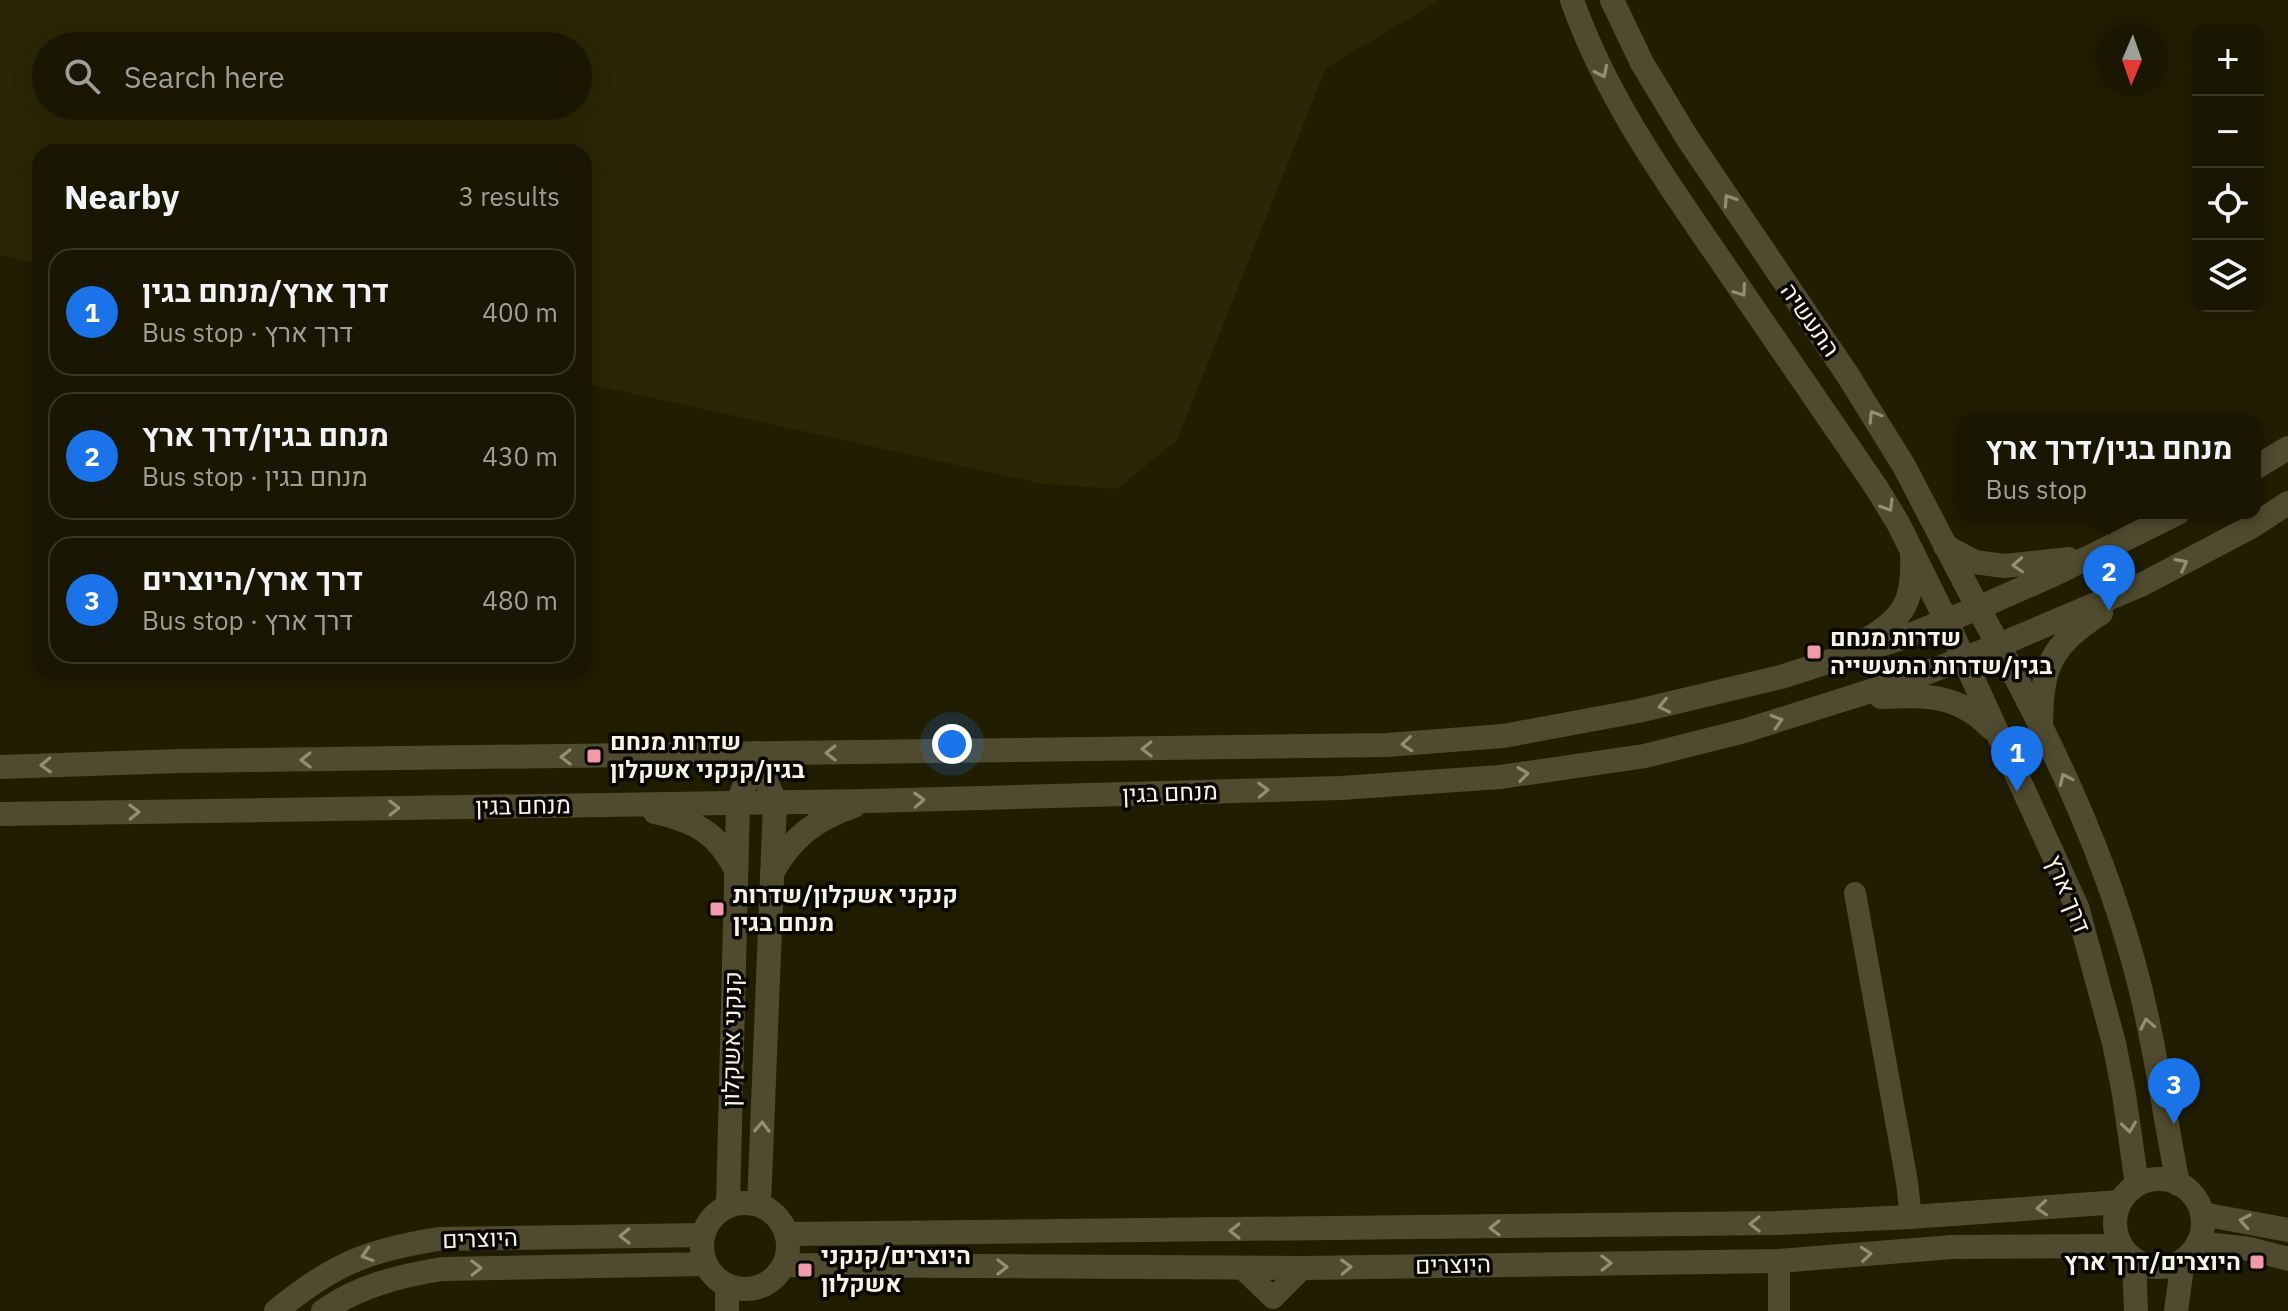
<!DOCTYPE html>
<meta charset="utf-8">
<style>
:root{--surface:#191601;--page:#221f0b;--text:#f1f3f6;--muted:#9f9f99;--line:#373523;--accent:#1a73e8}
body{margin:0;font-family:"IBM Plex Sans",Heebo,sans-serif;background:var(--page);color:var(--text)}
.controls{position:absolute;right:24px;top:24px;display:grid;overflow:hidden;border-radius:16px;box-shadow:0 4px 20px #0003}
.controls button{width:72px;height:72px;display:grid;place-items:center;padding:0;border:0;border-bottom:2px solid var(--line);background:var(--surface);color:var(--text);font:40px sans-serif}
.compass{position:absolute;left:2096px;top:24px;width:72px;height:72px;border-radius:50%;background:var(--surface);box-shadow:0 4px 20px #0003;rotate:182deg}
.you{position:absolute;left:952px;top:744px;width:28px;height:28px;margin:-20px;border:6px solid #fff;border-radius:50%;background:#1a73e8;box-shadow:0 0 0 12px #1a73e833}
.badge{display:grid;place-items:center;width:52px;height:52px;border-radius:50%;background:var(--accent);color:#fff;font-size:26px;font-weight:700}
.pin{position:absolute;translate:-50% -66px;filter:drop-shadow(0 2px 4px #0008)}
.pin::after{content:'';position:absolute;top:42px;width:28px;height:24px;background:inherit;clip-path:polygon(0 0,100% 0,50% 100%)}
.popup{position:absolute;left:1957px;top:415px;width:304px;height:104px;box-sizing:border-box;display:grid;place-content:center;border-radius:16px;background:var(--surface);filter:drop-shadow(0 2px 6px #0005);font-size:26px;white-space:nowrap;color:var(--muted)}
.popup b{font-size:30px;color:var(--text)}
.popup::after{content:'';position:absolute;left:50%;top:100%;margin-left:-16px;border:16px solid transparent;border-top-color:var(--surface)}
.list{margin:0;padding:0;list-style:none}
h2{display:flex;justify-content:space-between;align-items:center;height:104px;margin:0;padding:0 32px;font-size:34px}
h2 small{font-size:26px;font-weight:400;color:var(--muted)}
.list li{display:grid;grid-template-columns:52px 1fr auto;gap:24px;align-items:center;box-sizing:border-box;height:128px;margin:0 16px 16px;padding:0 16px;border:2px solid var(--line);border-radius:24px}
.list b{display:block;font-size:30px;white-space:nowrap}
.list p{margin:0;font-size:26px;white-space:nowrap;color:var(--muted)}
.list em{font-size:26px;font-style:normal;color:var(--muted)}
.icon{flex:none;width:44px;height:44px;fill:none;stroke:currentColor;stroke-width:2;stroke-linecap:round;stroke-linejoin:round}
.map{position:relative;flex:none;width:2288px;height:1311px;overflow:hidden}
.search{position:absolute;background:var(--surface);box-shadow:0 4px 20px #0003;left:32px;top:32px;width:560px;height:88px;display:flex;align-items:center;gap:20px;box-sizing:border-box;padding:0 28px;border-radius:44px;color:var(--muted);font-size:30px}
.panel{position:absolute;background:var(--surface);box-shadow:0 4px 20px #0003;left:32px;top:144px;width:560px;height:536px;border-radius:24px}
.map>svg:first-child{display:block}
</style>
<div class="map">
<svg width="2288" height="1311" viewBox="0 0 2288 1311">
<rect width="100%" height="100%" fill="#211d01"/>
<path fill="#2c2605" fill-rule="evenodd" d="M0,0H1440L1326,68L1177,440L1117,489L1043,484L584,383V152H40V264L0,255ZM46,46H578V106H46Z"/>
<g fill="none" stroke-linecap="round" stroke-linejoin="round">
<path stroke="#504b2e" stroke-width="22" d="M1855,893L1907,1182L1911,1217
M1243,1269L1273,1298L1303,1268
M1779,1311V1261"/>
<path stroke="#504b2e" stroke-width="24" d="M1572,0C1605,94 1661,174 1717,255C1770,332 1823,410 1876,487L1898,523L1946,620
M1612,0L1642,63L1688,139L1847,374L1904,466L1978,608
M756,753L775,803L759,1205
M702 1246a43 43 0 1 1 86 0a43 43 0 1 1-86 0Z
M728,1206L738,803L756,753
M2202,1214L2288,1230
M787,1234L1777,1223L1911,1217L2120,1202
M2198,1243L2250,1249L2288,1259
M784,1265L1303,1268L1779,1261L1952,1247L2121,1246
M276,1311C332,1265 367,1250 439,1239L703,1235
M323,1311C359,1286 399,1276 442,1269L705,1264
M727,1311V1286"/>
<path stroke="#504b2e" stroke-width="24" d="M2255,468L2288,448
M1945,546L1975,562L2004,566L2069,559
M1978,608C2045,727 2107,853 2140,987C2156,1051 2165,1118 2178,1184
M1946,620L2077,907L2114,1043L2124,1094L2137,1185
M1862,642C1907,618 1914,599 1912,551
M1881,697C1926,695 1958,694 1991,728
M2041,724C2042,664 2051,646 2101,613
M0,767L179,761L1387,745L1503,736L1638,711L1781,677L1905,637L1978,608L2057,573L2178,513
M655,812C695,821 718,833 736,870
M0,814L869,801L1341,788L1500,777L1645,756L1744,731L1918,676L1999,645L2143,584L2251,527L2288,503
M772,873C791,838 816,819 854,806
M2115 1223a44 44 0 1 1 88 0a44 44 0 1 1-88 0Z
M2134,1260L2136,1311
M2176,1311L2183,1260"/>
</g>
<defs><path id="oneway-chevron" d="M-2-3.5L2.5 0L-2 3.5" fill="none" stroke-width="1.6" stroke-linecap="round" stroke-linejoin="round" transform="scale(2)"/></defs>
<g stroke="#928f76">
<use href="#oneway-chevron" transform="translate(1602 72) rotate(64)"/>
<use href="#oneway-chevron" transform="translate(1729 200) rotate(-123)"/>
<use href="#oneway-chevron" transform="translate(1741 291) rotate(55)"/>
<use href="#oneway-chevron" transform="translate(1874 416) rotate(-122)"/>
<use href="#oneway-chevron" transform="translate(1888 506) rotate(59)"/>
<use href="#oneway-chevron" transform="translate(2182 564) rotate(-28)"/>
<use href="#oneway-chevron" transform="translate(2018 565) rotate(177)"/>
<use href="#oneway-chevron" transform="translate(1664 706) rotate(167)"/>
<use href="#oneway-chevron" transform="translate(1777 721) rotate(-17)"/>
<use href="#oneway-chevron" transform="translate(1407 744) rotate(175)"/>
<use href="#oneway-chevron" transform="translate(1147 749) rotate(179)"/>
<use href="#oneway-chevron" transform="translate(831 753) rotate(179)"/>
<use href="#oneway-chevron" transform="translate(566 757) rotate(179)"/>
<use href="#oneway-chevron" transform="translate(306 760) rotate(179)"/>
<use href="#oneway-chevron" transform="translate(46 765) rotate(178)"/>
<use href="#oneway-chevron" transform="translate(1523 774) rotate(-8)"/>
<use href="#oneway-chevron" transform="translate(2065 779) rotate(-115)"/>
<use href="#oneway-chevron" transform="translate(1263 790) rotate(-2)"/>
<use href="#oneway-chevron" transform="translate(919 800) rotate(-2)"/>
<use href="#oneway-chevron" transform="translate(394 808) rotate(-1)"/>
<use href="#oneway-chevron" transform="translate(134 812) rotate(-1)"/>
<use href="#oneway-chevron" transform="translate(2147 1024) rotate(-101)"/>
<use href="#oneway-chevron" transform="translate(762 1127) rotate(-88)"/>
<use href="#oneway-chevron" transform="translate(2129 1127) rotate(82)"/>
<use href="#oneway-chevron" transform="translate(2042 1208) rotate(176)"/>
<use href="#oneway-chevron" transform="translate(2245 1221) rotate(-170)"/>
<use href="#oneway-chevron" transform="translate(1755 1224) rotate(179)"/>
<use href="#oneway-chevron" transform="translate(1495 1228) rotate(179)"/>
<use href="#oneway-chevron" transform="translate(1235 1231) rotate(180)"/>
<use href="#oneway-chevron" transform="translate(625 1236) rotate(179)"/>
<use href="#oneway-chevron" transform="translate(1866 1254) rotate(-5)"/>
<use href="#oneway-chevron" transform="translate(367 1255) rotate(163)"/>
<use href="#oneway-chevron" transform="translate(1606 1263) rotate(-1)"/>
<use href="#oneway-chevron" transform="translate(1002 1267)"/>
<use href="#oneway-chevron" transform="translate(1346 1267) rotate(-2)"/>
<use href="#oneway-chevron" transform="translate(476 1268) rotate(-1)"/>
</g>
<g fill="#f39aa8" stroke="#090701" stroke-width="3">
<rect x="1806" y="644" width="16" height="16" rx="4"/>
<rect x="586" y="748" width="16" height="16" rx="4"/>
<rect x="709" y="901" width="16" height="16" rx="4"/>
<rect x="2249" y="1254" width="16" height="16" rx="4"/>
<rect x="797" y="1262" width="16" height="16" rx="4"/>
</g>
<g text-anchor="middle" stroke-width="7" stroke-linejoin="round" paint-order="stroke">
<g font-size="24" fill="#f6f4e3" stroke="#090701">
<text transform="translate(1810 320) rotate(55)" y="8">התעשיה</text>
<text transform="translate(1170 793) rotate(-2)" y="8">מנחם בגין</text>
<text transform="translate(523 806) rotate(-1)" y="8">מנחם בגין</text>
<text transform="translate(2068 894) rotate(68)" y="8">דרך ארץ</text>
<text transform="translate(732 1039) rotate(-89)" y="8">קנקני אשקלון</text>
<text transform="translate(480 1239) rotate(-2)" y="8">היוצרים</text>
<text transform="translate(1453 1265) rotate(-1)" y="8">היוצרים</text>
</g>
<g font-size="24" font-weight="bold" fill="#f6f4e3" stroke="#090701" text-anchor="start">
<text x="1830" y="646">שדרות מנחם<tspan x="1830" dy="28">בגין/שדרות התעשייה</tspan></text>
<text x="610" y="750">שדרות מנחם<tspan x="610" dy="28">בגין/קנקני אשקלון</tspan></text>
<text x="733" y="903">קנקני אשקלון/שדרות<tspan x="733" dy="28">מנחם בגין</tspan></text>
<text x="821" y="1264">היוצרים/קנקני<tspan x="821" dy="28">אשקלון</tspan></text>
<text x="2241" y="1270" text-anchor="end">היוצרים/דרך ארץ</text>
</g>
</g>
</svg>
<div class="controls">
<button>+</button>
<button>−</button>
<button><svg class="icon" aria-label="locate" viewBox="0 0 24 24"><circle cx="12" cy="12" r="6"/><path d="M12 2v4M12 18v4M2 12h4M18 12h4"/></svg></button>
<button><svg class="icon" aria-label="layers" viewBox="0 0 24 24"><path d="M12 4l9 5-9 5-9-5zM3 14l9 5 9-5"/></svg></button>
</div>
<svg class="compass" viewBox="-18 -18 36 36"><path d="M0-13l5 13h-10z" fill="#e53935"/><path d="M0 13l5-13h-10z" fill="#9f9f99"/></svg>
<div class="you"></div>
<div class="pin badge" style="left:2017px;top:792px">1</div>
<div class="pin badge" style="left:2109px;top:611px">2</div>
<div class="popup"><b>מנחם בגין/דרך ארץ</b>Bus stop</div>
<div class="pin badge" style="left:2174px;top:1124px">3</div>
<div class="search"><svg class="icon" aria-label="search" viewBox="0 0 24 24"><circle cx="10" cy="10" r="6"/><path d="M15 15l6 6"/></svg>Search here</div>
<section class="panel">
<h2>Nearby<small>3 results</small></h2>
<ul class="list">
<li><span class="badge">1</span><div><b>דרך ארץ/מנחם בגין</b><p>Bus stop · דרך ארץ</p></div><em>400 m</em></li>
<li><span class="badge">2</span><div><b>מנחם בגין/דרך ארץ</b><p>Bus stop · מנחם בגין</p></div><em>430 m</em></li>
<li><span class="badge">3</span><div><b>דרך ארץ/היוצרים</b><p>Bus stop · דרך ארץ</p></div><em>480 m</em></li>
</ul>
</section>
</div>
